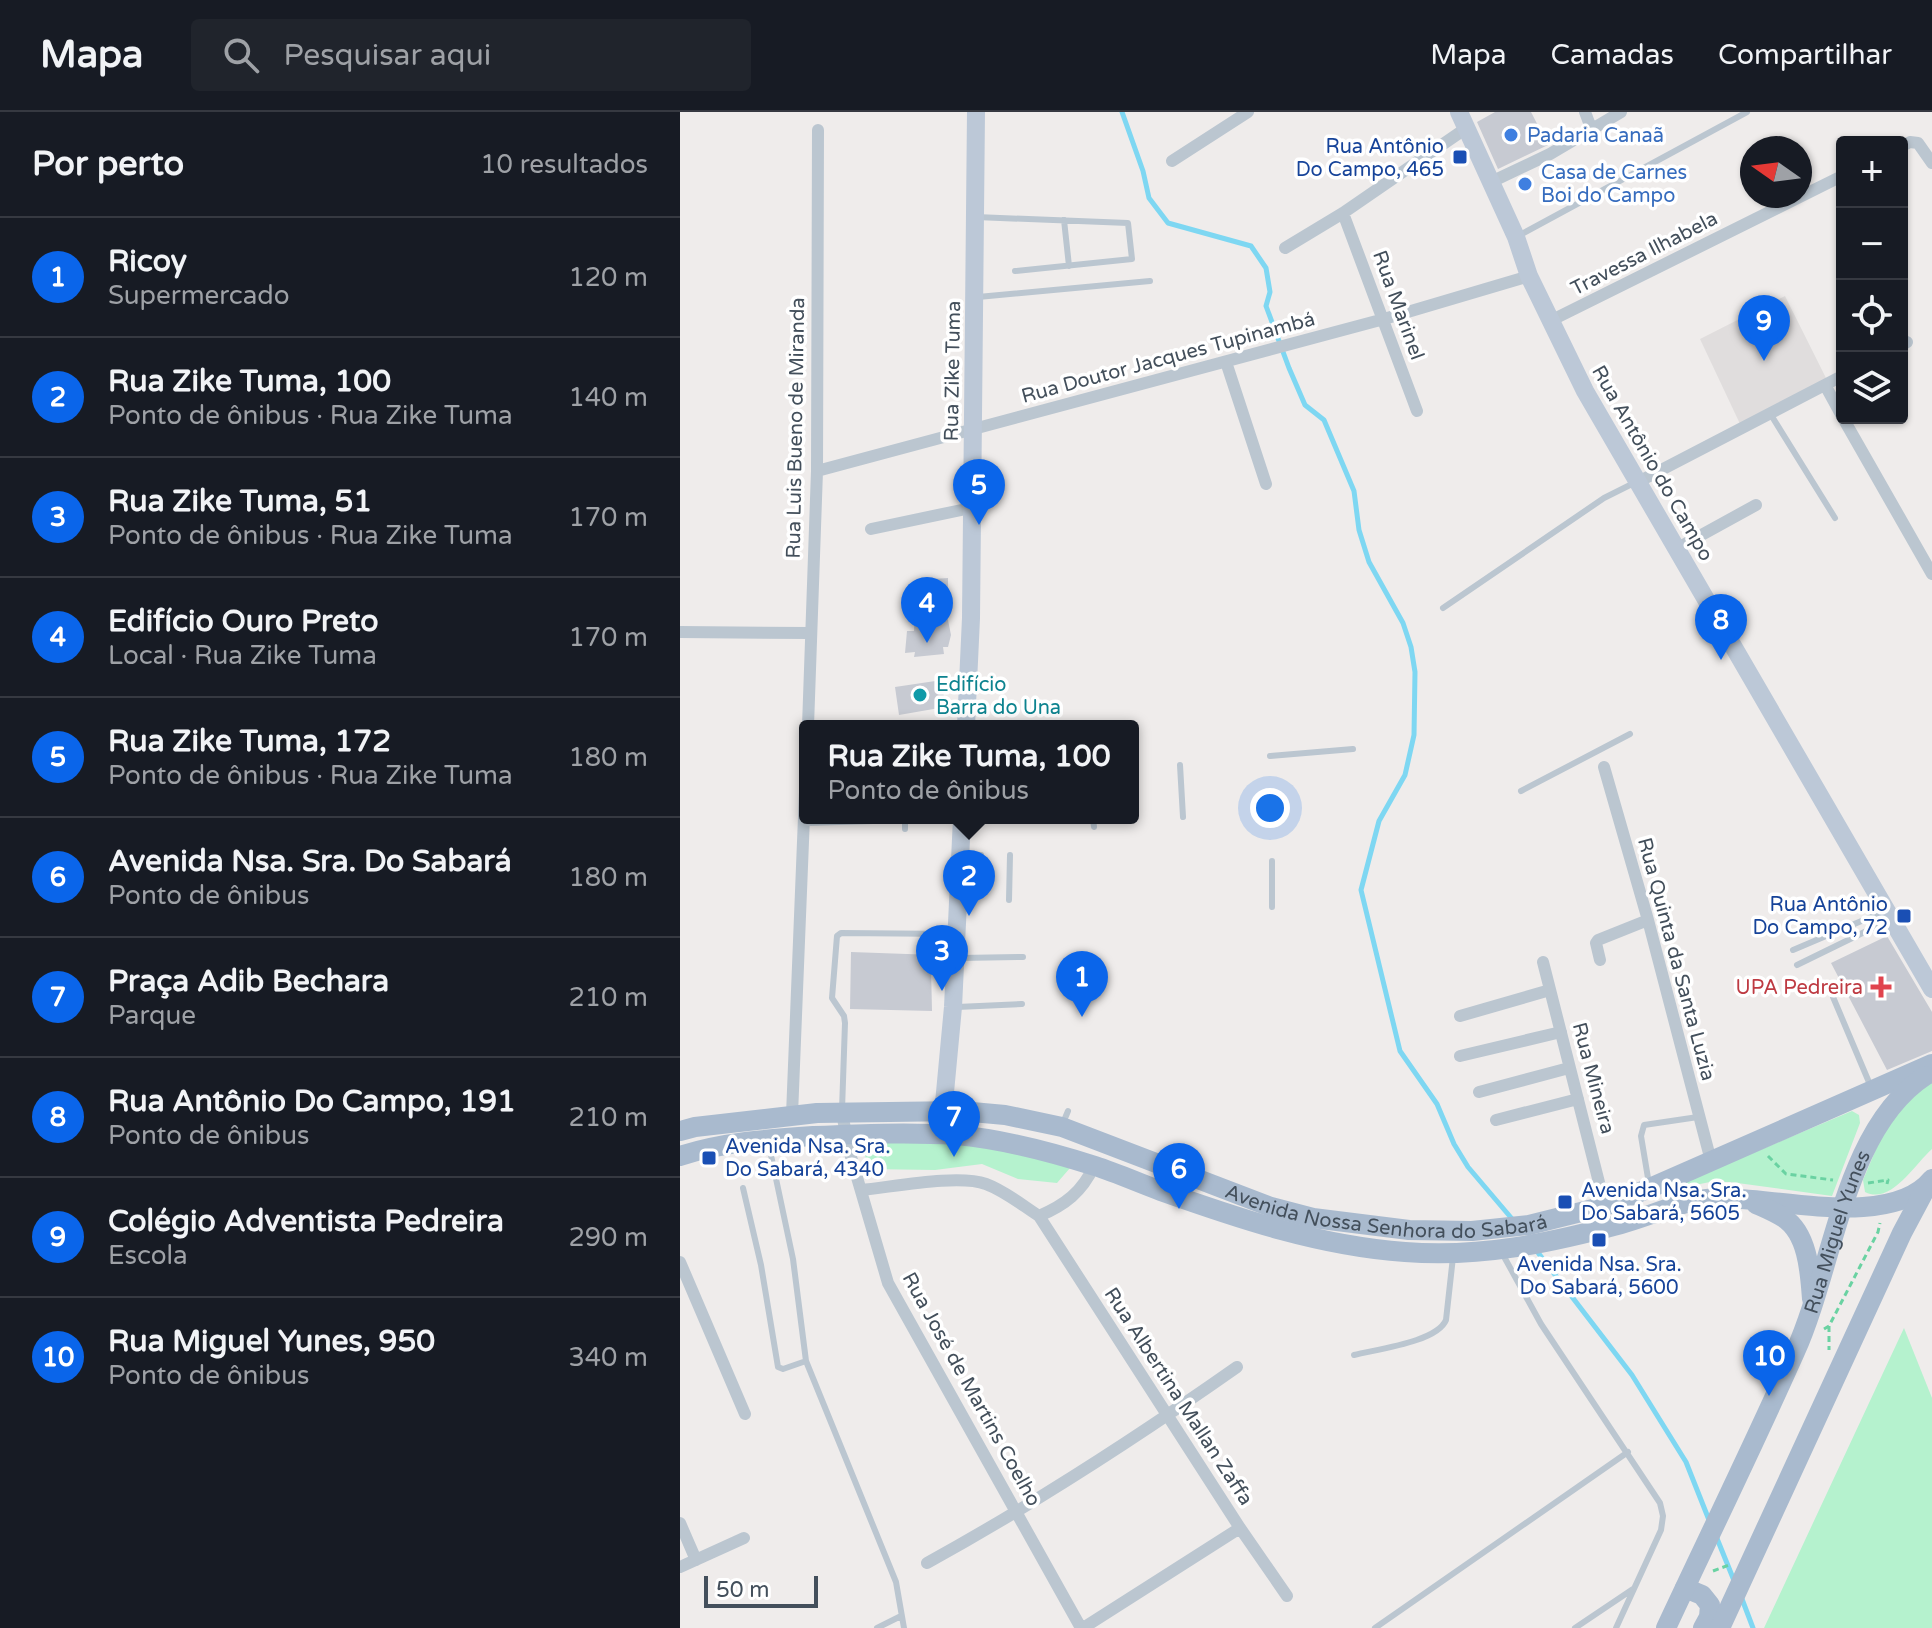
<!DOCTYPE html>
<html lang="pt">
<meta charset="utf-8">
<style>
:root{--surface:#171b24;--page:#20242c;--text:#f1f3f6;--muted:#9ea1a6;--line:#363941;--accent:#0a65ea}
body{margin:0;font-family:"Varela Round",sans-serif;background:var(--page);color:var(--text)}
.controls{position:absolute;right:24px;top:24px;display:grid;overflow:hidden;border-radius:8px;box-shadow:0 2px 6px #0004}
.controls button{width:72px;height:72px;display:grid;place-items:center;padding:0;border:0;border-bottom:2px solid var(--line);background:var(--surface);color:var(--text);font:40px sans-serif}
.compass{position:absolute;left:1060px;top:24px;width:72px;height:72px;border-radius:50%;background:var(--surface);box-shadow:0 2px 6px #0004;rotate:284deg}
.scale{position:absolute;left:24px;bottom:20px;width:114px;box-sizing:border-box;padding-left:8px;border:4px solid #434f5b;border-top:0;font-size:22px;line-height:28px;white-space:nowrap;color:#434f5b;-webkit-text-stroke:6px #fff;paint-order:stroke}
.you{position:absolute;left:590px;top:696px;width:28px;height:28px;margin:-20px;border:6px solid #fff;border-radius:50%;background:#1a73e8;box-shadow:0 0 0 12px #1a73e833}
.badge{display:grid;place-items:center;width:52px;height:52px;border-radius:50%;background:var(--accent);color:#fff;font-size:26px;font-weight:700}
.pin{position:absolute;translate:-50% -66px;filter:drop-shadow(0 2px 4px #0008)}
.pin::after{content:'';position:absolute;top:42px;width:28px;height:24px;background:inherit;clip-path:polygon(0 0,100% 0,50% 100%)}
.popup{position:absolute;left:119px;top:608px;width:340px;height:104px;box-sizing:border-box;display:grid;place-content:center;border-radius:8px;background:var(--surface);filter:drop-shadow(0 2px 6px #0005);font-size:26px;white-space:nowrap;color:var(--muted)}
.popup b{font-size:30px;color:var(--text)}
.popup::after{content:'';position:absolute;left:50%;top:100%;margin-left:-16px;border:16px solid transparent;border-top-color:var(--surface)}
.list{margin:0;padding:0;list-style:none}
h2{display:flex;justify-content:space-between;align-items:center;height:104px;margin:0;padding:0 32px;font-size:34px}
h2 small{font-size:26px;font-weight:400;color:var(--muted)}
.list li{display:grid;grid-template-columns:52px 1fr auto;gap:24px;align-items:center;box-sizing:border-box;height:120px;padding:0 32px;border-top:2px solid var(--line)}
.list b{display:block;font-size:30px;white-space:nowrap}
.list p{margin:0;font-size:26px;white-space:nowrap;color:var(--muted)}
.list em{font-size:26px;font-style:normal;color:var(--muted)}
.icon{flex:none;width:44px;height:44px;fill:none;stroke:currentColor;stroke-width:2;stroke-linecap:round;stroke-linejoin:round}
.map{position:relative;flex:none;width:1252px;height:1516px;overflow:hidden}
header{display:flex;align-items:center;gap:48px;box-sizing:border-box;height:112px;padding:0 40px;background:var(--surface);border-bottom:2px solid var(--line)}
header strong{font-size:38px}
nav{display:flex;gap:44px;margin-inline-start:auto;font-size:28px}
.search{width:560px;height:72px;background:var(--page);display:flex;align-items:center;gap:20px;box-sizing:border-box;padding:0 28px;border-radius:8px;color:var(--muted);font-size:30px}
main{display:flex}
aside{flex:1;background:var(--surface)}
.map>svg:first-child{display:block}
</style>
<header>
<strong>Mapa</strong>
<div class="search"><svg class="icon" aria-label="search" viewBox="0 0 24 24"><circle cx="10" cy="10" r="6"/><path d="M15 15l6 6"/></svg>Pesquisar aqui</div>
<nav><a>Mapa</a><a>Camadas</a><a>Compartilhar</a></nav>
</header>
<main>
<aside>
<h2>Por perto<small>10 resultados</small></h2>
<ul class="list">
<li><span class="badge">1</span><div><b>Ricoy</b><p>Supermercado</p></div><em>120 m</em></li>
<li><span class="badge">2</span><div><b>Rua Zike Tuma, 100</b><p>Ponto de ônibus · Rua Zike Tuma</p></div><em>140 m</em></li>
<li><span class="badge">3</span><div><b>Rua Zike Tuma, 51</b><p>Ponto de ônibus · Rua Zike Tuma</p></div><em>170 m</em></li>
<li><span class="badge">4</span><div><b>Edifício Ouro Preto</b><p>Local · Rua Zike Tuma</p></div><em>170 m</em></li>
<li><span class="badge">5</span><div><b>Rua Zike Tuma, 172</b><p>Ponto de ônibus · Rua Zike Tuma</p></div><em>180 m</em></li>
<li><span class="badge">6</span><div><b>Avenida Nsa. Sra. Do Sabará</b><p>Ponto de ônibus</p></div><em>180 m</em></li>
<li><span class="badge">7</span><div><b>Praça Adib Bechara</b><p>Parque</p></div><em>210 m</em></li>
<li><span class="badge">8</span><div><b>Rua Antônio Do Campo, 191</b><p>Ponto de ônibus</p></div><em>210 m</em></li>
<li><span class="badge">9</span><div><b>Colégio Adventista Pedreira</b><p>Escola</p></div><em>290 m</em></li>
<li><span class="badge">10</span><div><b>Rua Miguel Yunes, 950</b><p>Ponto de ônibus</p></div><em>340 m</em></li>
</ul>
</aside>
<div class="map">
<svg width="1252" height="1516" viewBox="0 0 1252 1516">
<rect width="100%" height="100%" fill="#efeceb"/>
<path fill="#e0dddd" d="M1105,184L1149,272L1061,314L1020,227Z"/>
<path fill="#b5f2ce" d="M1252,968V1037C1234,1053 1211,1093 1185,1080L1183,1068L1205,1016L1221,993Z
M1172,999L1179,1003L1180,1011L1152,1084L1050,1070H1030L1000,1076L999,1072Z
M182,1028L260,1031L345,1039L390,1056L377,1071L338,1067L302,1052L255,1058L188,1057Z
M1224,1216L1252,1286V1516H1084Z"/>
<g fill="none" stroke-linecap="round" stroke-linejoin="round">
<path stroke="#7ed7f2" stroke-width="5" d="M442,0L463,59L469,86L488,111L571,134L586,156L590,180L586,194L609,256L625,293L644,308L674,379L679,418L689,450L723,511L731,535L735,560L734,623L725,663L699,709L681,778L720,939L757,992L774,1032L788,1055L833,1108
M856,1138L952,1263L1006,1350L1029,1408
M1036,1424L1055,1471
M1062,1487L1073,1516"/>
</g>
<path fill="#c7cad2" d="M815,0H851L868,33L818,57L797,10Z
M268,466V497L266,498L271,523L268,535H263L264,542L234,545L235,540L225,541L227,519H234L236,468Z
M262,568L265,595L219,603L215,575Z
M1207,824L1252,900V939L1207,958L1151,851Z
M171,840L255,843L251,855L252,899L170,897Z"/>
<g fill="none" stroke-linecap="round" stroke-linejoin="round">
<path stroke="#6ad2a2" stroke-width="3" stroke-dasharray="6 4" stroke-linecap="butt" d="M1088,1044L1106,1062L1153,1068
M1188,1071L1208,1068L1207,1072
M1149,1214V1238
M1144,1217L1149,1214L1198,1120L1200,1111
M1033,1459L1049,1453"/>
<path stroke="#bbc6d0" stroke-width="6" d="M296,105L448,111L452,147L335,159
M384,108L389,154
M838,124L1067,0
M298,185L470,169
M1091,303L1155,406
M763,496L924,386L954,371
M590,644L673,637
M500,653L503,705
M841,679L950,622
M225,706V717
M413,706L414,715
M281,742L301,743
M329,788L330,743
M592,795V749
M1113,838L1205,799
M280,846L343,845
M1117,853L1207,809
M1153,885L1191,975
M277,895L342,892
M162,998L165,911L164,904L152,886L157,824L161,821L274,822
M383,1011L388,999
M88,1029L113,1147L126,1249L216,1470L224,1516
M969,1072L961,1024L964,1013L1018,1005
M63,1076L81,1153L98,1255L103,1257L126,1249
M822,1141L861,1212L980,1391L983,1404L981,1418L936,1516
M674,1243C697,1237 757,1230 766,1208L773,1145
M197,1516L221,1504
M695,1516L948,1340
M895,1516L953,1477"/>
<path stroke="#bbc6d0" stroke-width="12" d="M905,0L911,16
M1222,34L1230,30L1238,31L1252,51
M492,49L568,0
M811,70L870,42L941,0
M663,101L737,299
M605,136L663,101L785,17
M870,209L1162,64
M1222,233L1227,230
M546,250L586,372
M1145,273L1162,304
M1163,306L1252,462
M137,359L704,207L849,164
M958,370L1162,264
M191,417L291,396
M996,437L1076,393
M0,520L130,521
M128,614L137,359L138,18
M924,655L968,808L1031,1049
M124,708L193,706
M920,848L916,831L918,828L968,808
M863,850L925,1094
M780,904L870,878
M780,944L881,920
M799,980L889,956
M162,1002L171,1045L208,1171L401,1516
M112,1003L125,680
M816,1008L898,987
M181,1078C213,1075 278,1062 306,1072C325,1079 342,1093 359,1104L560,1416L607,1484
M359,1104C385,1093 402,1080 414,1054
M0,1150L65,1302
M0,1411L16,1448
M247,1451C354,1392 456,1326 557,1255
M0,1455L64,1426
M403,1516L560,1416"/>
<path stroke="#bcc8d7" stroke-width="18" d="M779,0L836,125L849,164L905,279L1252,877
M286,614L291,506L296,0
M261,1023L273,895L282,706"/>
<g stroke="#a9bace" stroke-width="20">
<path id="s1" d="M0,1019L15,1015L137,1001L281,999L325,1003L382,1015L591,1095L633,1106L729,1118L792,1119L849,1113L925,1094L970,1076L1252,952"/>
<path d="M0,1044C43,1030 89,1027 134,1024C181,1022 229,1020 276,1023C322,1027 371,1040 415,1054C437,1061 459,1071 481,1079C560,1107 640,1134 725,1140C800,1146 870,1131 941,1112C974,1103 1007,1086 1041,1086C1098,1086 1212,1117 1252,1067"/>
<path d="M1076,1092C1085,1096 1095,1100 1104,1106C1128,1122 1130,1160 1132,1187"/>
<path d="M1005,1476L1022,1483L1030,1493L1029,1505L1023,1516"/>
<path id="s2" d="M986,1516C1029,1424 1074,1332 1115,1240C1154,1154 1164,1017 1245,964"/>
<path d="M1040,1516L1222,1121L1247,1074"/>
</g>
</g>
<g fill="#3f7fe0" stroke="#fff" stroke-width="3">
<circle cx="831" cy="23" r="8"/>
<circle cx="845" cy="72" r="8"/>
</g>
<g fill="#1a4fb4" stroke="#fff" stroke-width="3">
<rect x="772" y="37" width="16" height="16" rx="4"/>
<rect x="1216" y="796" width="16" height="16" rx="4"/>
<rect x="21" y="1038" width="16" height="16" rx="4"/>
<rect x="877" y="1082" width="16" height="16" rx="4"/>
<rect x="911" y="1120" width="16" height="16" rx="4"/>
</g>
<circle fill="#0f9aa8" stroke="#fff" stroke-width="3" cx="240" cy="583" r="8"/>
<path fill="#e0444e" stroke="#fff" stroke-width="3" d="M1197 863h8v8h8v8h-8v8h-8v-8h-8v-8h8z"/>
<g text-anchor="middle" stroke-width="7" stroke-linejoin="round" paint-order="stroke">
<g font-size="20" fill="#366cbe" stroke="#fff" text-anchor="start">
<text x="847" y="30">Padaria Canaã</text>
<text x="861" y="67">Casa de Carnes<tspan x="861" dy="23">Boi do Campo</tspan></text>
</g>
<g font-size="20" fill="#164399" stroke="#fff" text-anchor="end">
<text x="764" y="41">Rua Antônio<tspan x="764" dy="23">Do Campo, 465</tspan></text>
<text x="1208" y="799">Rua Antônio<tspan x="1208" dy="23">Do Campo, 72</tspan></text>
<text x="45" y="1041" text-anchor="start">Avenida Nsa. Sra.<tspan x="45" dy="23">Do Sabará, 4340</tspan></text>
<text x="901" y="1085" text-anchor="start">Avenida Nsa. Sra.<tspan x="901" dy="23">Do Sabará, 5605</tspan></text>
<text x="919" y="1159" text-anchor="middle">Avenida Nsa. Sra.<tspan x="919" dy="23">Do Sabará, 5600</tspan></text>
</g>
<g font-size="20" fill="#434f5b" stroke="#fff">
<text transform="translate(964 141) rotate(-27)" y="7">Travessa Ilhabela</text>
<text transform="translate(719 193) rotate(70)" y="7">Rua Marinel</text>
<text transform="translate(488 245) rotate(-15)" y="7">Rua Doutor Jacques Tupinambá</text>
<text transform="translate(272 259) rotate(-89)" y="7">Rua Zike Tuma</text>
<text transform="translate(115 316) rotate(-89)" y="7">Rua Luis Bueno de Miranda</text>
<text transform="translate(973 351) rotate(60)" y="7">Rua Antônio do Campo</text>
<text transform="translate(997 847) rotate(75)" y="7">Rua Quinta da Santa Luzia</text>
<text transform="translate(914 966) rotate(75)" y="7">Rua Mineira</text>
<text dy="7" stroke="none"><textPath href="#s1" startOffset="724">Avenida Nossa Senhora do Sabará</textPath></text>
<text dy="7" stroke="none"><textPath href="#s2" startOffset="432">Rua Miguel Yunes</textPath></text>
<text transform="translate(292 1277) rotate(61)" y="7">Rua José de Martins Coelho</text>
<text transform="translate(499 1284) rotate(57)" y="7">Rua Albertina Mallan Zaffa</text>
</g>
<g font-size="20" fill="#0d838f" stroke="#fff" text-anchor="start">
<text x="256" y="579">Edifício<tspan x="256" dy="23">Barra do Una</tspan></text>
</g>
<g font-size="20" fill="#be3a42" stroke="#fff" text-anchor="end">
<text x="1183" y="882">UPA Pedreira</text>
</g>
</g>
</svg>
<div class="controls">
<button>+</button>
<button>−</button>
<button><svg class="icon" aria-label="locate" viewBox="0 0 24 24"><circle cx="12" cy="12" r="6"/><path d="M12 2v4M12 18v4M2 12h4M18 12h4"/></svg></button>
<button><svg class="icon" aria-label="layers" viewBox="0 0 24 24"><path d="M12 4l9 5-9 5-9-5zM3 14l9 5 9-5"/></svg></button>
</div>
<svg class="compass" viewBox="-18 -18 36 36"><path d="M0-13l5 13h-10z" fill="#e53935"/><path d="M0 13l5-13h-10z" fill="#9ea1a6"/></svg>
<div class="scale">50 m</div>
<div class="you"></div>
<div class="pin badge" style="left:402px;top:905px">1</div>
<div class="pin badge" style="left:289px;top:804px">2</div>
<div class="popup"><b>Rua Zike Tuma, 100</b>Ponto de ônibus</div>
<div class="pin badge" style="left:262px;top:879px">3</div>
<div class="pin badge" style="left:247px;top:531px">4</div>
<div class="pin badge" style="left:299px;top:413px">5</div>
<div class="pin badge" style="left:499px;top:1097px">6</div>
<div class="pin badge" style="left:274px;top:1045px">7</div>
<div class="pin badge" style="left:1041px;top:548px">8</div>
<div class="pin badge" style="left:1084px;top:249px">9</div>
<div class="pin badge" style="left:1089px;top:1284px">10</div>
</div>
</main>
